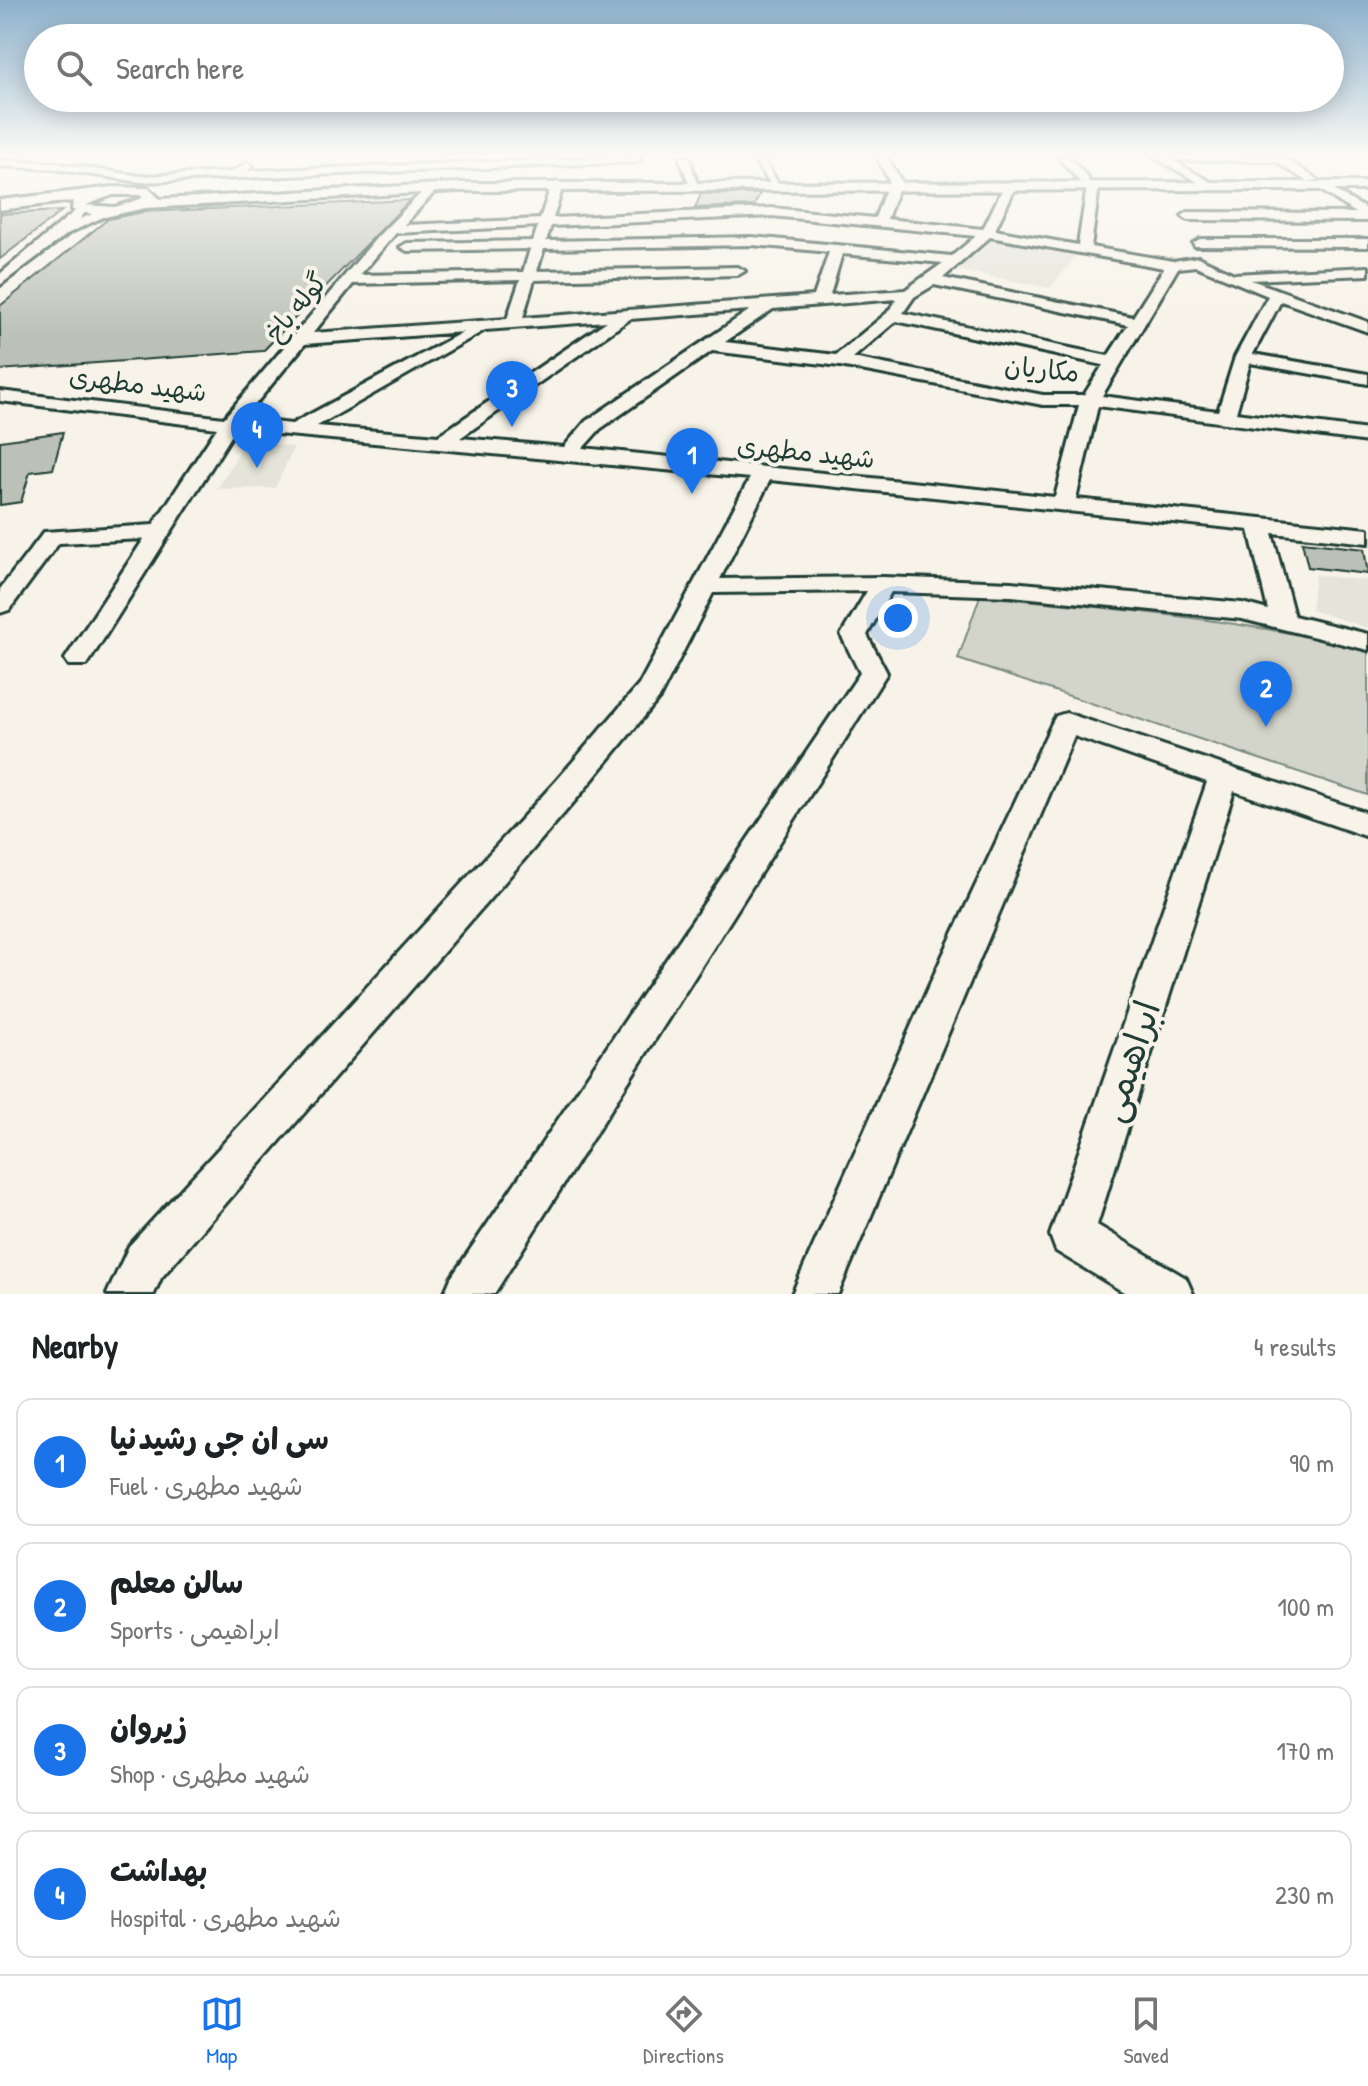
<!DOCTYPE html>
<meta charset="utf-8">
<style>
:root{--surface:#fff;--page:#f6f6f6;--text:#202124;--muted:#757577;--line:#e0e0e0;--accent:#1a73e8}
body{margin:0;font-family:"Patrick Hand","Playpen Sans Arabic",sans-serif;background:var(--page);color:var(--text)}
.you{position:absolute;left:898px;top:618px;width:28px;height:28px;margin:-20px;border:6px solid #fff;border-radius:50%;background:#1a73e8;box-shadow:0 0 0 12px #1a73e833}
.badge{display:grid;place-items:center;width:52px;height:52px;border-radius:50%;background:var(--accent);color:#fff;font-size:26px;font-weight:700}
.pin{position:absolute;translate:-50% -66px;filter:drop-shadow(0 2px 4px #0008)}
.pin::after{content:'';position:absolute;top:42px;width:28px;height:24px;background:inherit;clip-path:polygon(0 0,100% 0,50% 100%)}
.list{margin:0;padding:0;list-style:none}
h2{display:flex;justify-content:space-between;align-items:center;height:104px;margin:0;padding:0 32px;font-size:34px}
h2 small{font-size:26px;font-weight:400;color:var(--muted)}
.list li{display:grid;grid-template-columns:52px 1fr auto;gap:24px;align-items:center;box-sizing:border-box;height:128px;margin:0 16px 16px;padding:0 16px;border:2px solid var(--line);border-radius:16px}
.list b{display:block;font-size:30px;white-space:nowrap}
.list p{margin:0;font-size:26px;white-space:nowrap;color:var(--muted)}
.list em{font-size:26px;font-style:normal;color:var(--muted)}
.icon{flex:none;width:44px;height:44px;fill:none;stroke:currentColor;stroke-width:2;stroke-linecap:round;stroke-linejoin:round}
.map{position:relative;flex:none;width:1368px;height:1294px;overflow:hidden}
.search{position:absolute;background:var(--surface);box-shadow:0 4px 20px #0003;left:24px;right:24px;top:24px;height:88px;display:flex;align-items:center;gap:20px;box-sizing:border-box;padding:0 28px;border-radius:44px;color:var(--muted);font-size:30px}
.sheet{height:680px;background:var(--surface)}
nav{display:flex;justify-content:space-around;align-items:center;box-sizing:border-box;height:112px;border-top:2px solid var(--line);background:var(--surface);font-size:22px;color:var(--muted)}
nav a{display:grid;justify-items:center;gap:4px}
nav .on{color:var(--accent)}
.map>svg:first-child{display:block}
</style>
<div class="map">
<svg width="1368" height="1294" viewBox="0 0 1368 1294">
<rect width="100%" height="100%" fill="#f7f3e8"/>
<filter id="ink" filterUnits="userSpaceOnUse"><feTurbulence type="fractalNoise" baseFrequency=".0125" numOctaves="2"/><feDisplacementMap in="SourceGraphic" scale="16" xChannelSelector="R" yChannelSelector="G"/><feConvolveMatrix kernelMatrix="1 2 1 2 8 2 1 2 1" color-interpolation-filters="sRGB"/></filter>
<g filter="url(#ink)">
<path fill="#e5e4d9" d="M992,237L1079,253L1050,288L951,269Z
M247,440L294,447L275,488L217,489Z
M1315,575L1368,581V628L1311,610Z"/>
<path fill="#d3d5ca" stroke="#79897f" stroke-width="2" d="M980,596C1115,608 1236,619 1368,649V795L958,659Z"/>
<path fill="#bbc1b6" stroke="#1f3d34" stroke-width="2" d="M701,194H760L754,206L695,208Z
M410,200L263,351L0,370V306L108,219L143,212Z
M62,211L0,259V214Z
M63,432L53,469L30,472L21,502L0,505V441Z
M1302,542L1364,549L1368,574L1308,567Z"/>
<g fill="none" stroke-linecap="round" stroke-linejoin="round">
<g stroke="#1f3d34" stroke-width="6">
<path id="minor" d="M615,157L641,159L636,162L140,182L54,169L0,166V160L54,163L140,176L232,172L247,163L253,166L247,171Z
M679,157H689L697,183H689Z
M752,157H762L778,183H770Z
M877,157H887L901,181L887,219L983,229L1004,186L1010,182L1016,186L995,230L1078,245L1087,186L1093,182L1099,186L1091,247L1173,261L1198,257L1234,274L1368,267V275L1251,280L1368,322V332L1281,301L1253,354L1368,374V384L1250,363L1236,413L1368,430V442L1098,406L1076,499L1368,529V543L1272,533L1294,616L1368,634V650L1242,619L1011,596L891,592L867,635L887,673L494,1294H444L451,1278L860,673L841,635L867,591L713,593L660,697L579,796L161,1278L154,1294H107L129,1246L557,780L639,685L750,478L235,430L87,665H69L65,659L144,539L59,543L9,610L0,613V589L44,532L153,525L217,428L0,401V391L224,418L378,236L429,185L439,187L404,225L540,219L551,186L557,182L563,186L553,218L772,208L875,218L889,181ZM772,216L976,236L952,256L752,237L546,241L551,226ZM538,226L533,241L407,243L400,247L407,251L530,249L523,272L360,275L396,233ZM990,237L1164,268L1133,317L943,278ZM752,245L829,252L814,296L523,318L534,280L738,275L745,271L738,267L537,271L544,249ZM842,254L943,263L905,290L830,295ZM1196,266L1268,296L1235,357L1218,411L1102,396L1178,268ZM520,280L507,319L313,333L353,284ZM934,285L1128,325L1108,356L903,313L914,297ZM897,299L887,313L836,355L725,342L773,309ZM750,310L586,421L564,447L460,438L630,319ZM607,321L438,436L317,426L485,330ZM896,321L1103,365L1084,395H1043L853,358ZM463,332L292,424L243,419L305,344ZM712,351L840,366L1043,405H1079L1055,497L583,448L600,429ZM770,480L1249,530L1268,610L1242,603L1011,582L883,577L720,579Z
M1058,157H1069L1088,178V182H1080Z
M1153,157H1283L1318,180L1308,182L1275,161L1172,160L1213,183V187L1209,188Z
M1320,182L1368,210V221L1188,220L1182,216L1188,212L1356,213L1316,187V183Z
M81,206L87,210L80,219L110,207L116,211L69,233L0,285V274Z
M1200,239H1368V247L1195,246L1193,243Z
M1066,713L1368,813V837L1234,791L1097,1225L1186,1278L1193,1294H1127L1056,1251L1050,1235L1207,782L1074,736L838,1294H792L942,957L1052,723L1056,716Z"/>
</g>
<g stroke="#1f3d34" stroke-width="6">
<path id="major" d="M1368,182V190L459,191L145,208L105,217L72,210L73,201L0,210V200L113,187L148,188L160,199L459,183ZM113,195H140L143,198L115,207L86,205Z"/>
</g>
<use href="#minor" fill="#f7f3e8" fill-rule="evenodd"/>
<use href="#major" fill="#f7f3e8" fill-rule="evenodd"/>
</g>
</g>
<linearGradient id="sky" x2="0" y2="1"><stop stop-color="#8db1cc"/><stop offset="0.46" stop-color="#fbfaf5"/><stop offset="1" stop-color="#fbfaf5" stop-opacity="0"/></linearGradient>
<rect width="1368" height="338" fill="url(#sky)"/>
<g text-anchor="middle" stroke-width="8" stroke-linejoin="round" paint-order="stroke">
<g font-size="26" fill="#1f3d34" stroke="#f7f3e8">
<text transform="translate(296 307) rotate(-50)" y="9">گوله باخ</text>
<text transform="translate(1042 369) rotate(6)" y="9">مکاریان</text>
<text transform="translate(138 384) rotate(7)" y="9">شهید مطهری</text>
<text transform="translate(806 452) rotate(6)" y="9">شهید مطهری</text>
</g>
<g font-size="36" fill="#1f3d34" stroke="#f7f3e8">
<text transform="translate(1129 1061) rotate(-72)" y="13">ابراهیمی</text>
</g>
</g>
</svg>
<div class="you"></div>
<div class="pin badge" style="left:692px;top:494px">1</div>
<div class="pin badge" style="left:1266px;top:727px">2</div>
<div class="pin badge" style="left:512px;top:427px">3</div>
<div class="pin badge" style="left:257px;top:468px">4</div>
<div class="search"><svg class="icon" aria-label="search" viewBox="0 0 24 24"><circle cx="10" cy="10" r="6"/><path d="M15 15l6 6"/></svg>Search here</div>
</div>
<section class="sheet">
<h2>Nearby<small>4 results</small></h2>
<ul class="list">
<li><span class="badge">1</span><div><b>سی ان جی رشیدنیا</b><p>Fuel · شهید مطهری</p></div><em>90 m</em></li>
<li><span class="badge">2</span><div><b>سالن معلم</b><p>Sports · ابراهیمی</p></div><em>100 m</em></li>
<li><span class="badge">3</span><div><b>زیروان</b><p>Shop · شهید مطهری</p></div><em>170 m</em></li>
<li><span class="badge">4</span><div><b>بهداشت</b><p>Hospital · شهید مطهری</p></div><em>230 m</em></li>
</ul>
</section>
<nav>
<a class="on"><svg class="icon" aria-label="map" viewBox="0 0 24 24"><path d="M3 6l6-2 6 2 6-2v14l-6 2-6-2-6 2zM9 4v14M15 6v14"/></svg>Map</a>
<a><svg class="icon" aria-label="directions" viewBox="0 0 24 24"><path d="M12 3l9 9-9 9-9-9zM9 14v-3h6M13 9l2 2-2 2"/></svg>Directions</a>
<a><svg class="icon" aria-label="saved" viewBox="0 0 24 24"><path d="M7 4h10v16l-5-4-5 4z"/></svg>Saved</a>
</nav>
